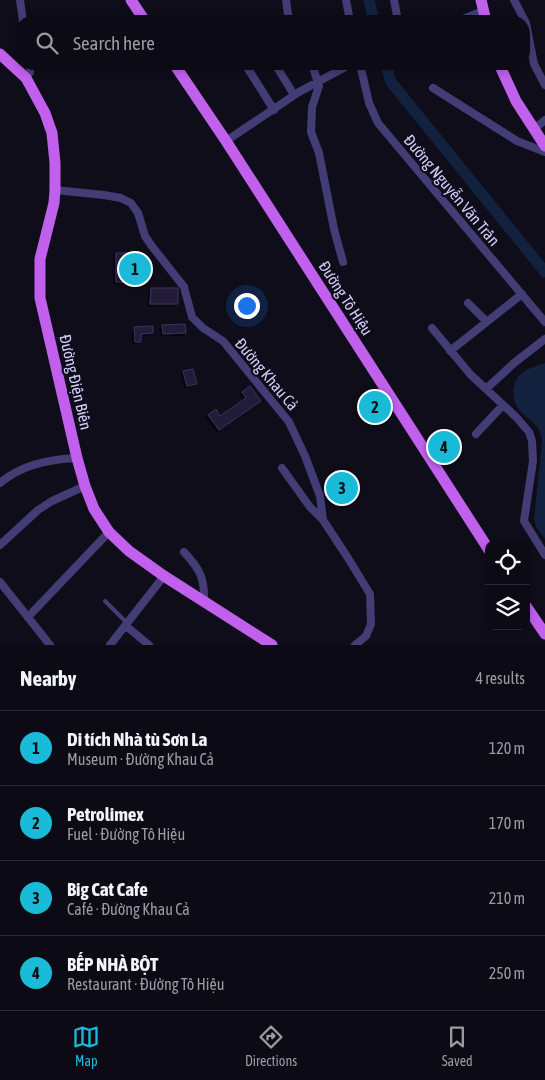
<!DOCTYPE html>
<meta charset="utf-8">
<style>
:root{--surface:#0c0a14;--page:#1a1822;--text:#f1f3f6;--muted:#9a9aa0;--line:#2c2b34;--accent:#19bbd9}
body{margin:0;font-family:"Asap Condensed",sans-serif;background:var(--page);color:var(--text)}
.controls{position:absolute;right:15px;bottom:15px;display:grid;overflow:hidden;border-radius:10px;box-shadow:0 2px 8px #0003}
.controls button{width:45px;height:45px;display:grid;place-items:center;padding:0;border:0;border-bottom:1px solid var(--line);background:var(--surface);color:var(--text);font:25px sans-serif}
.you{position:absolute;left:246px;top:305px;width:18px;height:18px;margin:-12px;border:4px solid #fff;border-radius:50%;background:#1a73e8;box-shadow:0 0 0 8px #1a73e833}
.badge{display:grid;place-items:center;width:32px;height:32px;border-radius:50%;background:var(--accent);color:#111;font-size:16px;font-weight:700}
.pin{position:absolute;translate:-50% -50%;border:2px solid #fff;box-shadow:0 1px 5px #0006}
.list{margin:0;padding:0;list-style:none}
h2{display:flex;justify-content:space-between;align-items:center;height:65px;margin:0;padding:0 20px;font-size:21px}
h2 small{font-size:16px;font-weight:400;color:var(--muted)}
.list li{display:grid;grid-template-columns:32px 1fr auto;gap:15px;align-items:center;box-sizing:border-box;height:75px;padding:0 20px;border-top:1px solid var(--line)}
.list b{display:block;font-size:19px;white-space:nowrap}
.list p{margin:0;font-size:16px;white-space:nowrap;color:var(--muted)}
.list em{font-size:16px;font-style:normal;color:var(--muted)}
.icon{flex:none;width:28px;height:28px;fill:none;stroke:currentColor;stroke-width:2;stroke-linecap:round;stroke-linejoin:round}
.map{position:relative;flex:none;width:545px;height:645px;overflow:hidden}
.search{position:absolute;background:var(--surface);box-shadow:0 2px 8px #0003;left:15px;right:15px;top:15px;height:55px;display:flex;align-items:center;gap:12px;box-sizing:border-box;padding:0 18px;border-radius:20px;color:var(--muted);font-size:19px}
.sheet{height:365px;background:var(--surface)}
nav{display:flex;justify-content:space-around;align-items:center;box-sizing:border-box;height:70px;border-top:1px solid var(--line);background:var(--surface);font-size:14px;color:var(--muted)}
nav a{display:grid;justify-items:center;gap:2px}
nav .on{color:var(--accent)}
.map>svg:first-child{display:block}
</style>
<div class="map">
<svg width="545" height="645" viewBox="0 0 545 645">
<defs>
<filter id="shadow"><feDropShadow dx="-2" dy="2" stdDeviation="0" flood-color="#0009"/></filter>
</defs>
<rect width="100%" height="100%" fill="#100d1b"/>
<path fill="#12223e" d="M545,363V539L536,527L534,519L542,443C541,423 531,423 519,410C512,401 511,387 518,377C524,369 536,366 545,363Z"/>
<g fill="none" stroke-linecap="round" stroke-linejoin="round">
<path stroke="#12223e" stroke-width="11" d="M369,0L374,21
M386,64L391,82L545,272"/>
</g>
<path fill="#231b39" stroke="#3d3063" filter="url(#shadow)" d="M116,253H136V261H126V263H131V271H126V275H141V283L116,282Z
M151,288H178V304H150Z
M185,324L186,333L163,334L162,325Z
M153,326V333L141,334V342H135L134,327Z
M193,369L197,384L187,386L183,371Z
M250,386L261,401L219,430L208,415L216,409L220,416L246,398L242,392Z
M376,401L381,409L373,414L368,405Z"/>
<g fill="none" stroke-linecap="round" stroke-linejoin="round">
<path stroke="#423d75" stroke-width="4" d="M105,601L128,624"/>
<path stroke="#423d75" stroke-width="8" d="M20,0L23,21
M286,0L289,21
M346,0L350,21
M394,0L398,21
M514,0L526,23L534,64L545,85
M458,21L483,11
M245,64L274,110
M275,64L294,95
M312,64L319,86L312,107L311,132L319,153L334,229L343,262
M360,64L369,103L378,123L545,322
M26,78L30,72L31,64
M433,88L517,141L545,152
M534,129L545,120
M226,141L299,92L351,64
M55,190L104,195L121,198L131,203L138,213L145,236L151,245L184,287L192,317L203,328L223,341L289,422L305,456L320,496L323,520L348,558L370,594L371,624L366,636L355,645
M468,303L487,322
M432,328L470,374L516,417L529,432L532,441L533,461L524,521L545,555
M450,351L522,294
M486,389L514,363L545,339
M476,434L503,405
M282,468L310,507L323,520
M0,483C21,465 50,459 77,458
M0,545L38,510L52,501L85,486
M184,552C200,569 205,579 204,602
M0,582L50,645
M28,617L109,532
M126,626L149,645
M110,645L164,576"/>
<path stroke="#c060ed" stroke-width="11" d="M131,0L145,21
M481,0L486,21
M0,54L26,78L45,113L52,133L55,163V190L54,203L40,259V298L77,458L85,486L94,509L109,532L129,551L164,576L272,645
M174,64L226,141L489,550
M499,64L516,101L545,146
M526,606L545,634"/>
</g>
<g text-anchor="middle" stroke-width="4.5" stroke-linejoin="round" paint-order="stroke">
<g font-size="16" fill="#d4ccf9" stroke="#100d1b">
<text transform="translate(452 190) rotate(50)" y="6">Đường Nguyễn Văn Trân</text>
<text transform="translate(346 298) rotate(57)" y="6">Đường Tô Hiệu</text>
<text transform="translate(267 374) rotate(50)" y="6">Đường Khau Cả</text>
<text transform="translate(76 382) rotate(77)" y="6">Đường Điện Biên</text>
</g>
</g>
</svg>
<div class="controls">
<button><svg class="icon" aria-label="locate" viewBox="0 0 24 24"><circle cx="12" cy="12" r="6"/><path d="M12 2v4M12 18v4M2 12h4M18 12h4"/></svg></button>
<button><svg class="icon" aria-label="layers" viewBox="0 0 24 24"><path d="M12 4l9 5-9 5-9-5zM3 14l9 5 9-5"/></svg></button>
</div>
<div class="you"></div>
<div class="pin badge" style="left:135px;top:269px">1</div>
<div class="pin badge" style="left:375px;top:407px">2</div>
<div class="pin badge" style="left:342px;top:488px">3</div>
<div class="pin badge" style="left:444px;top:447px">4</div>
<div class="search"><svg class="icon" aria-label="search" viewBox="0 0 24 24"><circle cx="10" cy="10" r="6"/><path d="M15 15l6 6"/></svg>Search here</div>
</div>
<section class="sheet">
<h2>Nearby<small>4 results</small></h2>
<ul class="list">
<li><span class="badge">1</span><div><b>Di tích Nhà tù Sơn La</b><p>Museum · Đường Khau Cả</p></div><em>120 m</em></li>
<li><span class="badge">2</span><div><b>Petrolimex</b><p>Fuel · Đường Tô Hiệu</p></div><em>170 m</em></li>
<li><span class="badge">3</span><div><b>Big Cat Cafe</b><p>Café · Đường Khau Cả</p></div><em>210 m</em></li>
<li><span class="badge">4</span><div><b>BẾP NHÀ BỘT</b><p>Restaurant · Đường Tô Hiệu</p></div><em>250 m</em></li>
</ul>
</section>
<nav>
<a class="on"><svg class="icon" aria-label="map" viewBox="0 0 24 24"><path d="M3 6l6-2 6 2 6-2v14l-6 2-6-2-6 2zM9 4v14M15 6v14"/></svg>Map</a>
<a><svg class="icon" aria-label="directions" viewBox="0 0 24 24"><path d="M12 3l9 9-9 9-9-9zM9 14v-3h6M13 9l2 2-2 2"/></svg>Directions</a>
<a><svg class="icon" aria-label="saved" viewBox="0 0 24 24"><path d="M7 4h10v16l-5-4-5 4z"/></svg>Saved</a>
</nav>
